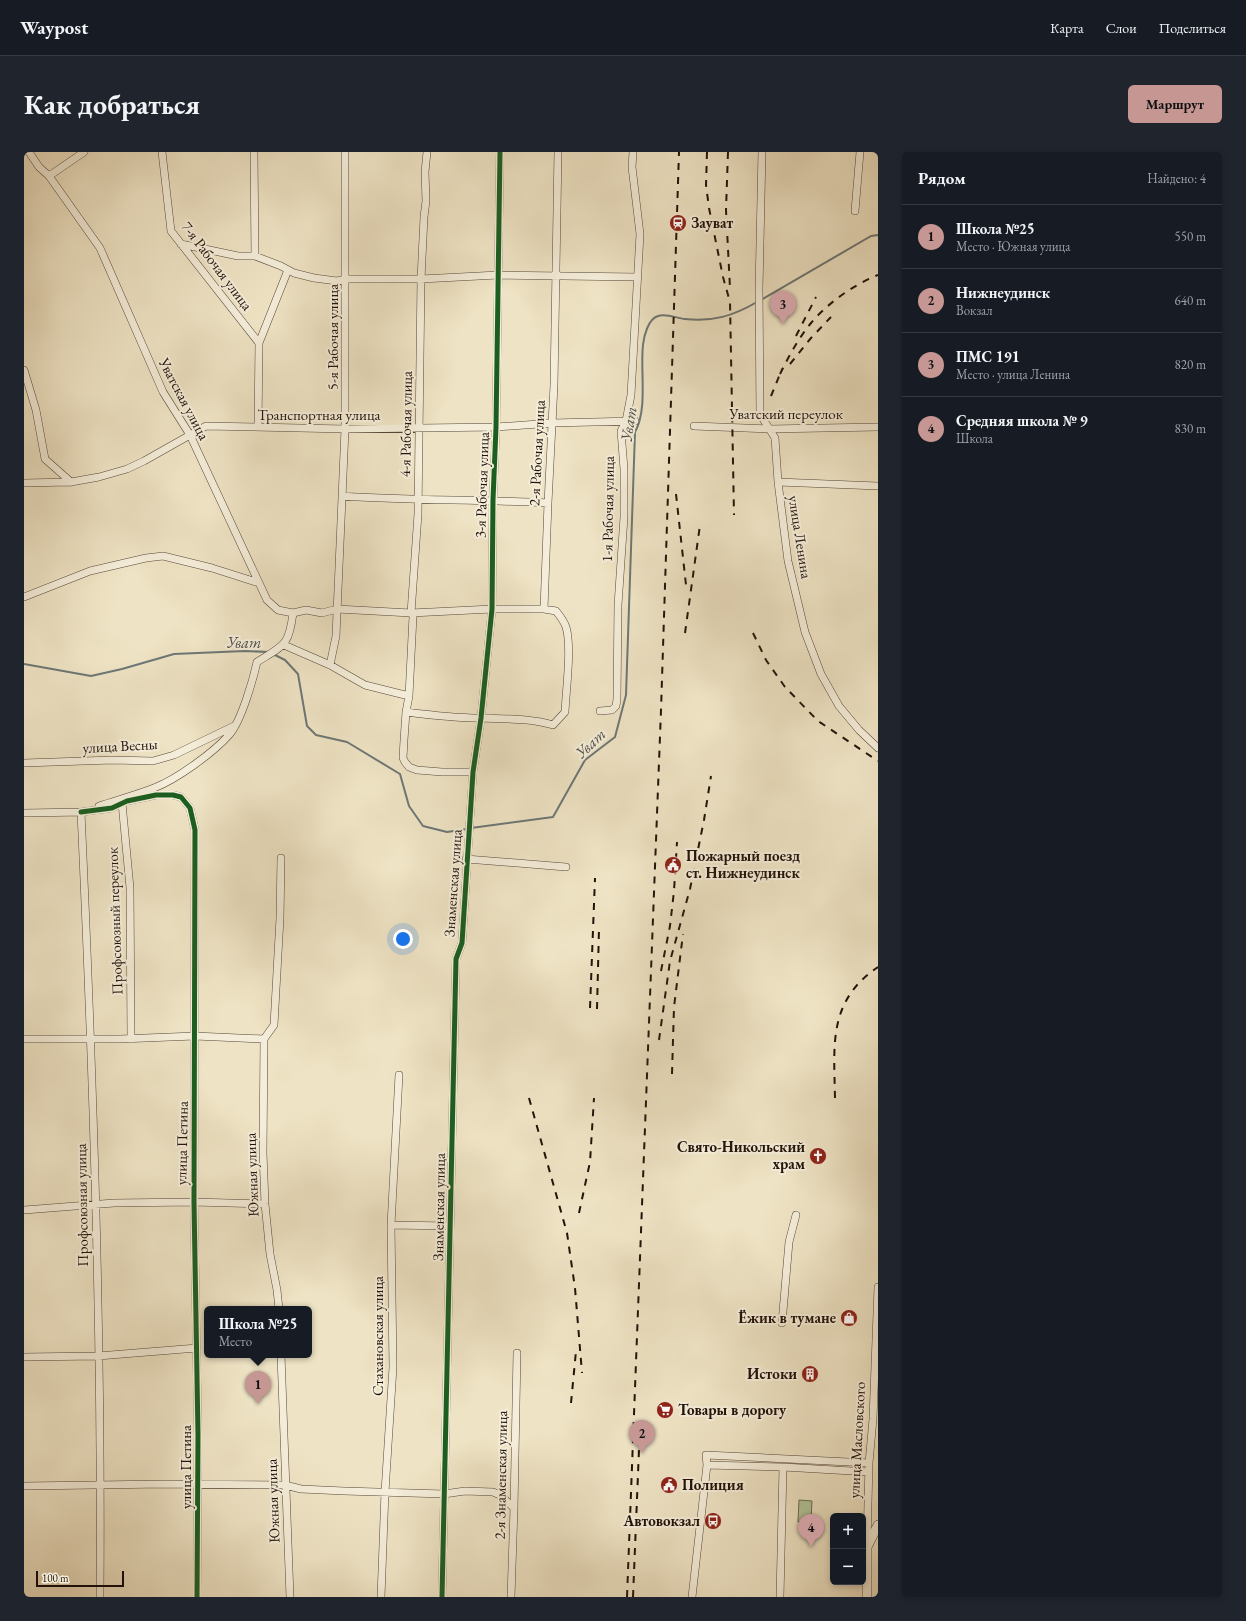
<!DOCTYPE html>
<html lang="ru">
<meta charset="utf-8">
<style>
:root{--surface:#171b24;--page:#20242c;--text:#f1f3f6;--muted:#9ea1a6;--line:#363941;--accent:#c59692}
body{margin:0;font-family:"EB Garamond",serif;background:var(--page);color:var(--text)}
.controls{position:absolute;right:12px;bottom:12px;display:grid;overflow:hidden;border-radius:6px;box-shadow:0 2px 6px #0003}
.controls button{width:36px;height:36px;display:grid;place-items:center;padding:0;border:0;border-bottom:1px solid var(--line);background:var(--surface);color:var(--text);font:20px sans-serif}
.scale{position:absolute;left:12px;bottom:10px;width:88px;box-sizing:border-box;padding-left:4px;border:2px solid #221209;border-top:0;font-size:11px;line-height:14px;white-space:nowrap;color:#221209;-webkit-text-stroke:3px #f4edd9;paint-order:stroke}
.you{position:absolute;left:379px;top:787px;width:14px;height:14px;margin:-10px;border:3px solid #fff;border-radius:50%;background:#1a73e8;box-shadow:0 0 0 6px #1a73e833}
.badge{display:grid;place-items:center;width:26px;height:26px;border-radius:50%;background:var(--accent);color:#111;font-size:13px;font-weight:700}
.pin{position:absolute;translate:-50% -33px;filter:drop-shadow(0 1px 2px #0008)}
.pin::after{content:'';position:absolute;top:21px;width:14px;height:12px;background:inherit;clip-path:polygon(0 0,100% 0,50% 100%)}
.popup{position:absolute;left:180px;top:1154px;width:108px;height:52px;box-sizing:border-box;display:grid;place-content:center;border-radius:6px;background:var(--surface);filter:drop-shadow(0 1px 3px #0005);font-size:13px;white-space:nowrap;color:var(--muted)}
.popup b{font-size:15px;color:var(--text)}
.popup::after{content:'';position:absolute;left:50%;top:100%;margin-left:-8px;border:8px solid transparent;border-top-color:var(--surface)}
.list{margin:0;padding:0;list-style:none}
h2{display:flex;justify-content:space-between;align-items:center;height:52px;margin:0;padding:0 16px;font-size:17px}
h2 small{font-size:13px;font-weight:400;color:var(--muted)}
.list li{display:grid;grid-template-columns:26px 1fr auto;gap:12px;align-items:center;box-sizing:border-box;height:64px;padding:0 16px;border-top:1px solid var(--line)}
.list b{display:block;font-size:15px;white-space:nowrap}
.list p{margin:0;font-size:13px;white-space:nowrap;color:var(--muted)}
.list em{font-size:13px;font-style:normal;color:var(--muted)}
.map{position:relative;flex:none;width:854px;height:1445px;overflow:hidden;border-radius:6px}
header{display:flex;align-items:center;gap:24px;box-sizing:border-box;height:56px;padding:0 20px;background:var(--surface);border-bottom:1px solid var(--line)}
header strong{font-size:19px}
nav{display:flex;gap:22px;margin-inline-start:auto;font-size:14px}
.intro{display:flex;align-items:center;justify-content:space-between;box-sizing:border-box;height:96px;padding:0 24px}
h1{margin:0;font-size:28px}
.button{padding:10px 18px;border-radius:6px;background:var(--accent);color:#111;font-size:14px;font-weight:700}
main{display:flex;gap:24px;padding:0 24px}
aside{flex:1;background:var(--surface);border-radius:6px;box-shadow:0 2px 6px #0003}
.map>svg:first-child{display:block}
</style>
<header>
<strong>Waypost</strong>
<nav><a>Карта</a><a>Слои</a><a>Поделиться</a></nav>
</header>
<div class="intro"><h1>Как добраться</h1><a class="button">Маршрут</a></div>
<main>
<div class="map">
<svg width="854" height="1445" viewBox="0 0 854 1445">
<rect width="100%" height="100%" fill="#eee3c4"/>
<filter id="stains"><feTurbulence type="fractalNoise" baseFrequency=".005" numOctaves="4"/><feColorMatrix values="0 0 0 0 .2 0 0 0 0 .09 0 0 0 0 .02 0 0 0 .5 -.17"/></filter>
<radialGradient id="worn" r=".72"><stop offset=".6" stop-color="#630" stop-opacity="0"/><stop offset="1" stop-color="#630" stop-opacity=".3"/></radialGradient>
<path fill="#b3c599" stroke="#6a6c51" d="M775,1348L788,1349L787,1370H774Z"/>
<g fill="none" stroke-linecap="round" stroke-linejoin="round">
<path stroke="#6d7776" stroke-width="2" d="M737,148L847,84L854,83
M249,502L261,508L274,522L283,574L292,583L323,590L376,622L385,654L399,674L423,680L443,677
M0,512L67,524L98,517L150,502L221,499L245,500
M447,676L529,665L561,608L591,585L602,543L611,280C624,257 616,219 619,193C620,184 624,167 634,164C642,161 652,166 661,167C689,170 709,164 733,150"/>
<g stroke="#554638" stroke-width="8">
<path id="minor" d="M5,0L15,15L25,24L76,96L139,240L166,283L243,448L254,458L269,461L282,458L298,461L313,457L387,461L468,457H520
M138,0L147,79L235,191
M230,0L231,104
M403,0L401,20L402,49L400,65L397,127L394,362L387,461L389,464L385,544L382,560L380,588L379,606L381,610L385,615L393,618L418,620H449
M738,0L735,137L736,262L751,286L754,330L764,409L781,480L797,522L815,554L835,578L854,596
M25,24L60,0
M831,59L836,0
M157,92L214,104H231L257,114L270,121L290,126L313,129L322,127H397L474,123L614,125
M0,218L12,258L21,307L47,330
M670,274L745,277L854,275
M234,275L235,191L264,118
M754,330L854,334
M0,331L47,330L75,325L103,317L120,309L182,274L321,277L472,275L528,271L611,269
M318,344C387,349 455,347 524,351
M0,445L66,419L122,406L139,404L188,416L235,431
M260,493L306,513L341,533L385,544
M306,513L312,484L321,277V0
M576,559L588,558L592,554L593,547L594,453L600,365V317L597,279L602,269L607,243L616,82L608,15L609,0
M382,560C406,563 431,566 455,566C480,567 505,566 529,573L541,560C542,538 548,495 542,475C540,469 536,464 532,459L520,457L524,351L530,233L534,0
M0,611L89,608L129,609L150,603L210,574
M98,651L106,736L107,887
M75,654C93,648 112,643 130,636C153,627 189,601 205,583C217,570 229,528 233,510C260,493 265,494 269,461
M57,660L88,656L103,649L132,643H149L157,645L166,656L171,678L170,1050L174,1283L173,1445
M57,660C69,922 78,1183 76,1445
M0,661L60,660
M442,707L542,715
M0,887H96L171,884L240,887
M240,887L239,1001L241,1052L246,1102L253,1138L255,1157
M240,887L250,873L256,766L257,706
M0,1058L90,1051L170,1050L241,1052
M367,1073L426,1074
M758,1171L765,1090L772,1063
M257,1203L266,1445
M0,1205L74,1204L173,1196
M683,1313L759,1315L845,1320
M0,1334L141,1332L261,1333L277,1337L320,1339L420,1342L441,1339L469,1340L476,1343L490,1356
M843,1392L845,1311L849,1267L854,1135
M357,1445L361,1340L369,1215L367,1073L375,923
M418,1445L432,807L438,791L449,620L457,566L468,457L469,348L472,275L476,0
M487,1445L490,1356L493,1201
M668,1445L683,1313L682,1303L845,1311
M756,1445L759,1315"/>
</g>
<g stroke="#554638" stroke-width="10">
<path id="tertiary" d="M843,1445V1395L854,1373"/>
</g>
<use href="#minor" stroke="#f4edd9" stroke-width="7"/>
<use href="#tertiary" stroke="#f4edd9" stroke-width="9"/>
<path stroke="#221209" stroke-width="2" stroke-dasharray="7 7" stroke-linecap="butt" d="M683,0L682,33L685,56L699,125L706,150L710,363
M704,0L702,58L706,136
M772,184L792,145
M766,212L787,186L807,165
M756,222C765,204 774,187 787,171C804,151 829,133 854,123
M747,244L758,217
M652,342L662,433
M661,481L676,373
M729,481L742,508L761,535L794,569L854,609
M637,819L646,774L650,739L653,690
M566,856L571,726
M573,857L575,776
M635,888L646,809L666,737L680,668L687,624
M648,922L650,855L659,782
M505,946L543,1081L551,1136L558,1221
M811,946C810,892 804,849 854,815
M555,1061L566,1010L570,946
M547,1251L552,1199
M603,1445L637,558L655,0
M609,1445L616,1273"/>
<g stroke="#f4edd9" stroke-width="8">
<path id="cycleway" d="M57,660L88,656L103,649L132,643H149L157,645L166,656L171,678L170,1050L174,1283L173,1445
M418,1445L432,807L438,791L449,620L457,566L468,457L469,348L472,275L476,0"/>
</g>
<use href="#cycleway" stroke="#1b5e20" stroke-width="5"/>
</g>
<defs>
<g id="station-disc" transform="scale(0.9)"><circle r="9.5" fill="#8f2418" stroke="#f4edd9"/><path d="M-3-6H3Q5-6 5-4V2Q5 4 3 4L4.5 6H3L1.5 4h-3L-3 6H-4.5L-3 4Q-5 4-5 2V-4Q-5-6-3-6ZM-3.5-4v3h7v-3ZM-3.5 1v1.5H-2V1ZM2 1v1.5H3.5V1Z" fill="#fff"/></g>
<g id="civic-disc" transform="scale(0.9)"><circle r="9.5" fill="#8f2418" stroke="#f4edd9"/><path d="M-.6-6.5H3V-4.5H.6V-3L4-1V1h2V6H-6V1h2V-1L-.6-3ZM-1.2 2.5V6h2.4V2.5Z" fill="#fff"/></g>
<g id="church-disc" transform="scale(0.9)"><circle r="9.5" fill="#8f2418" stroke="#f4edd9"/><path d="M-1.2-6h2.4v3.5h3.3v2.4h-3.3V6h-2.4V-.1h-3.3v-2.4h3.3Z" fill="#fff"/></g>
<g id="shop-disc" transform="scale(0.9)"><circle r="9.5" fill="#8f2418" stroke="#f4edd9"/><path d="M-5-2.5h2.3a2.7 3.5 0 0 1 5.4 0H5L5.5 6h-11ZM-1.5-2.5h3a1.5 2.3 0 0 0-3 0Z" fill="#fff"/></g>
<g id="building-disc" transform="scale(0.9)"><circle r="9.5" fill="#8f2418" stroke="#f4edd9"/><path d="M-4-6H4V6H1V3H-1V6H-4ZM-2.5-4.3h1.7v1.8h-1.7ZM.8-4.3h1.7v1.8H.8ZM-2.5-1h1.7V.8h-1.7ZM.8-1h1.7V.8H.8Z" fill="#fff"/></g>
<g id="supermarket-disc" transform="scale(0.9)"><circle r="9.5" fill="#8f2418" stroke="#f4edd9"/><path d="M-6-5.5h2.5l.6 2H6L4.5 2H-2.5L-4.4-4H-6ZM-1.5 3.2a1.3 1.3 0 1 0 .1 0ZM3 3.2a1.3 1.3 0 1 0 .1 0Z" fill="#fff"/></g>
<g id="bus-disc" transform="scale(0.9)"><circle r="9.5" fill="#8f2418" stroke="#f4edd9"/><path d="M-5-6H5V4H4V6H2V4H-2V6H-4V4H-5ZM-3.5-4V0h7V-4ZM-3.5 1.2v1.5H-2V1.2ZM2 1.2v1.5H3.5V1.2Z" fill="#fff"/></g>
</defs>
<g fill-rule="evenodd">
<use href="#station-disc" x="654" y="71"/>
<use href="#civic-disc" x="649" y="713"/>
<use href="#church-disc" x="794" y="1004"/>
<use href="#shop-disc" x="825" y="1166"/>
<use href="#building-disc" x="786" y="1222"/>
<use href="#supermarket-disc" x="641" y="1258"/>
<use href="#civic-disc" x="645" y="1333"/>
<use href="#bus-disc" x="689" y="1369"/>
</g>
<g text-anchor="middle" stroke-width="4" stroke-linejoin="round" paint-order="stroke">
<g font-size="15" font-weight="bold" fill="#221209" stroke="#f4edd9" text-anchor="start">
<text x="667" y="76">Зауват</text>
<text x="662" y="709">Пожарный поезд<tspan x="662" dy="17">ст. Нижнеудинск</tspan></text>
<text x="781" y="1000" text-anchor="end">Свято-Никольский<tspan x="781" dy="17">храм</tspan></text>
<text x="812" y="1171" text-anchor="end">Ёжик в тумане</text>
<text x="773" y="1227" text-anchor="end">Истоки</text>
<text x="654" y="1263">Товары в дорогу</text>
<text x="658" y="1338">Полиция</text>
<text x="676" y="1374" text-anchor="end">Автовокзал</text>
</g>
<g font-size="15" fill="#221209" stroke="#f4edd9">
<text transform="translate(193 114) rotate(53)" y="5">7-я Рабочая улица</text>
<text transform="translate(309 185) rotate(-90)" y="5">5-я Рабочая улица</text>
<text transform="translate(160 247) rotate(62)" y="5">Уватская улица</text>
<text x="762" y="267">Уватский переулок</text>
<text x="295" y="268">Транспортная улица</text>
<text transform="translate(382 272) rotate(-89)" y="5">4-я Рабочая улица</text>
<text transform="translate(513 301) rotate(-87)" y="5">2-я Рабочая улица</text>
<text transform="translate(458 333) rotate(-88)" y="5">3-я Рабочая улица</text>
<text transform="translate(584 357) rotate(-89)" y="5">1-я Рабочая улица</text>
<text transform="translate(776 385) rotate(81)" y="5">улица Ленина</text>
<text transform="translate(96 594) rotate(-3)" y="5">улица Весны</text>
<text transform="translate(429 731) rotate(-86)" y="5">Знаменская улица</text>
<text transform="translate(91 769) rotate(-92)" y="5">Профсоюзный переулок</text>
<text transform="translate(158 991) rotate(-89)" y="5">улица Петина</text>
<text transform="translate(228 1023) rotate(-92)" y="5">Южная улица</text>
<text transform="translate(58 1053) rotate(-91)" y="5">Профсоюзная улица</text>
<text transform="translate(415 1055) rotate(-89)" y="5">Знаменская улица</text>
<text transform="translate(354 1184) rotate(-90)" y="5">Стахановская улица</text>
<text transform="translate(833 1288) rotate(-87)" y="5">улица Масловского</text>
<text transform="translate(162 1315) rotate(-90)" y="5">улица Петина</text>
<text transform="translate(477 1323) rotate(-89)" y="5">2-я Знаменская улица</text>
<text transform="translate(249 1349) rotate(-92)" y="5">Южная улица</text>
</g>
<g font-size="16" font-style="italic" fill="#4e4d49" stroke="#f4edd9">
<text transform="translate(604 272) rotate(-81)" y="6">Уват</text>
<text x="220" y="496">Уват</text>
<text transform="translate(566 591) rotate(-43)" y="6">Уват</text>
</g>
</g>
<rect width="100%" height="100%" filter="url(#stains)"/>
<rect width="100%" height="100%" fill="url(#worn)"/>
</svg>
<div class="controls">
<button>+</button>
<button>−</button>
</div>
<div class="scale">100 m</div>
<div class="you"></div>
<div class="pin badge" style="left:234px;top:1252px">1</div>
<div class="popup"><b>Школа №25</b>Место</div>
<div class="pin badge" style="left:618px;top:1301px">2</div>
<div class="pin badge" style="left:759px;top:172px">3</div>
<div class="pin badge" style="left:787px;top:1395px">4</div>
</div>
<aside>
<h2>Рядом<small>Найдено: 4</small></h2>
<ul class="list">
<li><span class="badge">1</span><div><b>Школа №25</b><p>Место · Южная улица</p></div><em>550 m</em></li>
<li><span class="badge">2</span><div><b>Нижнеудинск</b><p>Вокзал</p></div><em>640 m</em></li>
<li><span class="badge">3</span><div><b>ПМС 191</b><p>Место · улица Ленина</p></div><em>820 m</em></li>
<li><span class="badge">4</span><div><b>Средняя школа № 9</b><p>Школа</p></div><em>830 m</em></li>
</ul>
</aside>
</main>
